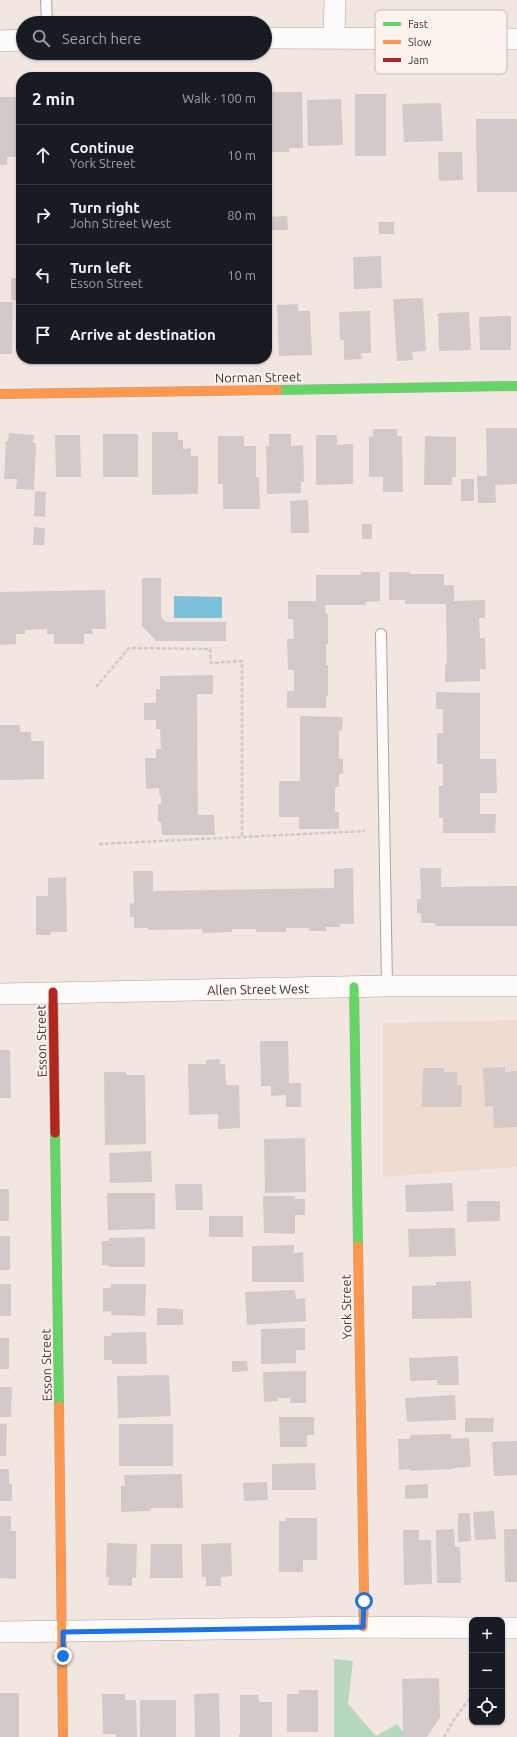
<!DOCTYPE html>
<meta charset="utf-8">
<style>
:root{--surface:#171b24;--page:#20242c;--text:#f1f3f6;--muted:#9ea1a6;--line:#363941}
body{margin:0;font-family:Ubuntu,sans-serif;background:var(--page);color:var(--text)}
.controls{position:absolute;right:12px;bottom:12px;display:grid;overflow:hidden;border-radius:8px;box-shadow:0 1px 3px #0004}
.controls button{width:36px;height:36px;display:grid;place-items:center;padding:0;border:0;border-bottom:1px solid var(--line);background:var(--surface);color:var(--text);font:20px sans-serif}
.stop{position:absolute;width:12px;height:12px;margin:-9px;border:3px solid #1a73e8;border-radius:50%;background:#fff}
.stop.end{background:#1a73e8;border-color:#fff;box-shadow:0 1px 4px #0008}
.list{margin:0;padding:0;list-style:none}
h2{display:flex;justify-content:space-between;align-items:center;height:52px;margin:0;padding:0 16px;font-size:17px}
h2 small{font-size:13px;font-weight:400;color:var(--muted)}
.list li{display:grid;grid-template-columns:26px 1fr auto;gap:12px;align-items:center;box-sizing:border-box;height:60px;padding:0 16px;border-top:1px solid var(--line)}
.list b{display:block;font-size:15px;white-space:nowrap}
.list p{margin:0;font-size:13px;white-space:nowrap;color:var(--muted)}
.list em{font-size:13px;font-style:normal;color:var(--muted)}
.icon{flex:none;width:22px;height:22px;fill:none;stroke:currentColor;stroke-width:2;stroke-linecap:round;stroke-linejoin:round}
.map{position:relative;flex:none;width:517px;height:1737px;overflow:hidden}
.search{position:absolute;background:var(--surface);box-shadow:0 1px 3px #0004;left:16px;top:16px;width:256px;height:44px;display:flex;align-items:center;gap:10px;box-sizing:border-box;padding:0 14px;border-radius:22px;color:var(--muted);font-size:15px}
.panel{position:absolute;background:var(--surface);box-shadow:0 1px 3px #0004;left:16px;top:72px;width:256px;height:292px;border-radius:16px}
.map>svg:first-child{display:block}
</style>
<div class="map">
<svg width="517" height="1737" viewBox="0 0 517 1737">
<rect width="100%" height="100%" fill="#f2e6e0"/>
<path fill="#f0dbd1" d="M517,1020V1167L383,1177V1023Z"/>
<path fill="#b7d8c0" d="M334,1659L353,1661L348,1704L376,1736L397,1724L407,1737H334Z"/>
<path fill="#7bc2d8" d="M174,596L222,597V618H174Z"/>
<path fill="#d3c9c8" d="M270,92H302L303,148H289V152H272Z
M355,94H386V156H355Z
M0,97H21V157H7V165H0Z
M341,99L343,145L308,146L307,100Z
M441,103L443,141L404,142L402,104Z
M476,119H517V192H477Z
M438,152H462L463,180L439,181Z
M287,216L288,230H267V217Z
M378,222H394V234H379Z
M381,256L382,288L354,289L353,257Z
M11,278H21V300H11Z
M423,298L426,351L412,352L413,360L397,361L393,299Z
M0,302H13L12,354H0Z
M298,304V311H310L312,355L279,356L277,305Z
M370,311L371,353H361L362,359L344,360V340H340L339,312Z
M469,312L471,350L439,351L438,313Z
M511,316V350H480L479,317Z
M267,318H269L270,345H267Z
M104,359H132V361L104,360Z
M486,428H517V484L495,485L496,503H478L477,476H487Z
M373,429H397V436H402L403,492H383V477H369V436L373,437Z
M152,432H178V440H183V449L191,448V456H198V494L152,495Z
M9,433L34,435L33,443H36L34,490L16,489L17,479H4L6,441H8Z
M103,434H138V477H103Z
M269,434H291V446L303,445L304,482H301V493L267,494L266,446H269Z
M55,435H80L81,477H56Z
M316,435H337V445L353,444V484L316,485Z
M218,436H244V446H256V477H259L260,509H223V484H218Z
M425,436L456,437V477H452V485H424Z
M461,479H474V501H461Z
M35,491L46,492L45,517L34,516Z
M308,500L309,533H291L290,501Z
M362,524H372V539H362Z
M34,527L45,528L44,545H33Z
M361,572H380V601L366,602V605H325L326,614H328V644H326V665H328V696H326V708H287V691H294V670H288L287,639H294L293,619H288V601H316V575H361Z
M389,572H410V574H444V585H454V601L485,600V618H479L480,638H485L486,670L480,669V681L445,682V664L447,665L446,604H405V600H389Z
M142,578H161V617L166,622H226V641H156L142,626Z
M105,590L106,629H92L93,634H84V644H54V634H47V629L25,630V634H16V644L0,645V592Z
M213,675V694H197L198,815H214L215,835H162L161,822H158V804H161V795H159V788L146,789L145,758H156V749H161L160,729H156V720H144V703H156V689H160V676Z
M436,692L480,693V759H496L497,793H480V814H496L495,833H443V818H439V786H443V764H437V733H443V709H436Z
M300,716L343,717L342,730L339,731V759H343V774H339V787H335V812H339V829H299V817H279V781H300Z
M0,725H20V732H31V741H44V779L0,780Z
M353,868L354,924H340V927H326L327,931H309V928H286V932H256V929H232V932L202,933V929L148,930V928H134V917H130V903L134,904L133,871H153V891L334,888V869Z
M420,868H441V887L517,886V926H435V923H421V913H417V899H421Z
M66,877L67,932H50L51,935H36V896H48V878Z
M260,1041H288L289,1083H301V1107H286V1095L271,1096V1086H261Z
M0,1050H10L11,1098H0Z
M220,1059V1064H225L226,1085H239L240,1128L218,1129V1114L189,1115L188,1064H206V1060Z
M505,1067V1072L517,1071V1127L494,1128L493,1106H485L483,1068Z
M423,1068H444V1072H457V1085H462V1107H422Z
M104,1072H126L127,1075H145L146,1144L105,1145Z
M305,1138L306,1192L265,1193L264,1139Z
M151,1151L152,1182L110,1183L109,1153Z
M452,1183L454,1211L406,1212L405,1185Z
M175,1184H202L203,1210H176Z
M0,1189H9V1221H0Z
M107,1193H155V1229L108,1230Z
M263,1196H295V1199H305V1215H295V1234L264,1233Z
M467,1201H500V1221L467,1222Z
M209,1216H243V1237H209Z
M455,1228L456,1256L409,1257L408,1229Z
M0,1236H10V1270H0Z
M145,1237V1267H109V1265H102V1241H109V1238Z
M294,1245V1253L303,1252L304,1282H252V1246Z
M471,1281L472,1318L412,1319V1286L436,1285V1282Z
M0,1284H11V1316H0Z
M111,1284H146L145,1316L111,1315V1311L103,1312V1288H111Z
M295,1290L296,1299L305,1298L306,1321L247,1325L245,1292Z
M157,1308L183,1309V1325H157Z
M305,1328V1350H296V1363L261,1364V1329Z
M146,1332L147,1364H112V1360H104V1336H111V1333Z
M0,1338H9V1369H0Z
M458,1356L459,1385H437V1380L410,1381L409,1358Z
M232,1361H247L248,1371L232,1372Z
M306,1371V1403H290V1398H278V1401L264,1402L263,1372Z
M169,1375L171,1416L118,1418L117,1376Z
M0,1387H12L11,1417H0Z
M455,1395L456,1420L407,1422L405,1398Z
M279,1417H314V1435H307V1447H280Z
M465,1418H494L493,1432H465Z
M0,1424H7L6,1456H0Z
M119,1424H173V1466H119Z
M451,1434V1439L469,1438L471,1467L453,1468V1469L410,1471V1469L399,1470L398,1439H410V1435Z
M517,1441V1475L494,1476L492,1442Z
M315,1463L316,1490H272V1464Z
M0,1469H9V1484H12V1501H0Z
M182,1474L183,1508H151V1511L121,1512V1486H125L124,1475Z
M267,1482L268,1500L244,1501L243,1483Z
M428,1484V1498L405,1499V1485Z
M494,1511L496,1539L475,1540L473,1512Z
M458,1513H470L471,1541L458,1542Z
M0,1516H11V1531H16V1579L0,1578Z
M286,1518H317V1560H303V1572H279V1521H286Z
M454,1529L455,1547H460L461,1583H437L436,1530Z
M504,1529H517V1582H505Z
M403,1530H419V1540H431L432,1584L404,1585Z
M107,1543L137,1544L136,1578L132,1577V1586L108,1585L109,1577H106Z
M231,1543L232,1576L221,1577V1586H206V1577H202L201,1544Z
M151,1544H182L183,1578H150Z
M439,1678L440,1717L427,1737H403L402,1679Z
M299,1690H318V1732H287V1694H299Z
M0,1693H19V1737H0Z
M219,1693L220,1737H195L194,1694Z
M102,1694H125V1700H136L137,1737H116V1734H103Z
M240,1695H258L259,1702H272V1737H239V1734H240Z
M140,1700H176V1737H140Z"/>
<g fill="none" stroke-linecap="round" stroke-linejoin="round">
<g stroke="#aca29e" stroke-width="12">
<path id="lane" d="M46,0L47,23
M381,634L387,986"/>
</g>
<g stroke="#aca29e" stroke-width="22">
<path id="street" d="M334,37L335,0
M265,38L517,39
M0,41L23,40
M0,994L387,986H517
M502,1628H517
M0,1632L363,1627L472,1628"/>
</g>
<g stroke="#aca29e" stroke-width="10">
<path id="fast" d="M278,390L517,386
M354,987L358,1246
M55,1133L59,1406"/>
</g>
<g stroke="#aca29e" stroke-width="10">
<path id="slow" d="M0,394L278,390
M358,1246L364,1593L363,1627
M59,1406L63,1737"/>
</g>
<g stroke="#aca29e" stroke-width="10">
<path id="jam" d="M53,992L55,1133"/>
</g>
<path stroke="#cec9c8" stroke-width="2.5" stroke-dasharray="4 2" stroke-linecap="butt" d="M96,687L129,648L210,649L211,663L242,661V836
M99,844L365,831
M444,1737L453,1721L472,1695"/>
<use href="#lane" stroke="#fdfbfa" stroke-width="10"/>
<use href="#street" stroke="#fdfbfa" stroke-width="21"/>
<use href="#fast" stroke="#63d668" stroke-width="9"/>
<use href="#slow" stroke="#ff974d" stroke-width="9"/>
<use href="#jam" stroke="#b3261e" stroke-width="9"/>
</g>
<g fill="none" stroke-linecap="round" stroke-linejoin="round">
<path stroke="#1a73e8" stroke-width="5" d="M63,1656V1632L363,1627L364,1601"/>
</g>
<g text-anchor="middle" stroke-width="3.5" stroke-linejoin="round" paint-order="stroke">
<g font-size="13" fill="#3e3632" stroke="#fcf3ef">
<text transform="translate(258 377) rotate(-1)" y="5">Norman Street</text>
<text transform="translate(258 989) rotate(-1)" y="5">Allen Street West</text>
<text transform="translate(41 1041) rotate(-91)" y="5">Esson Street</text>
<text transform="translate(346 1307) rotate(-91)" y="5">York Street</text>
<text transform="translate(46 1365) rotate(-91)" y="5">Esson Street</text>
</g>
</g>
<rect x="375" y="10" width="132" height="64" rx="6" fill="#fcf3ef" stroke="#c3bab6" stroke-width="1"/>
<rect x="383" y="22" width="18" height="4" fill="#63d668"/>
<rect x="383" y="40" width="18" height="4" fill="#ff974d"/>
<rect x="383" y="58" width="18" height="4" fill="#b3261e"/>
<g font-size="11" fill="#3e3632">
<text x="408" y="28">Fast</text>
<text x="408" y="46">Slow</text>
<text x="408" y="64">Jam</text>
</g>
</svg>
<div class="controls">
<button>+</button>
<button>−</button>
<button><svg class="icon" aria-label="locate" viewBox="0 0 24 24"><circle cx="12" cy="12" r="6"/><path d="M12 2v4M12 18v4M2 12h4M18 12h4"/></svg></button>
</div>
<div class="stop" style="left:364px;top:1601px"></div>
<div class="stop end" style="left:63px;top:1656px"></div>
<div class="search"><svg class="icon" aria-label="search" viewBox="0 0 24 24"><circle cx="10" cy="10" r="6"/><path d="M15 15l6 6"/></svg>Search here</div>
<section class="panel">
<h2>2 min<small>Walk · 100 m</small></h2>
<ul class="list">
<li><svg class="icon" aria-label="ahead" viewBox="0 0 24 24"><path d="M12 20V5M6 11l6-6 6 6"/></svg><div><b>Continue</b><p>York Street</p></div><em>10 m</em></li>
<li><svg class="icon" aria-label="right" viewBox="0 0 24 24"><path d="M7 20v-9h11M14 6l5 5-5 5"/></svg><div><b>Turn right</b><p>John Street West</p></div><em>80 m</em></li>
<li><svg class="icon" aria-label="left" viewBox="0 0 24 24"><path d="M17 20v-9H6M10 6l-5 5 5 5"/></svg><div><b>Turn left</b><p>Esson Street</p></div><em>10 m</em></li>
<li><svg class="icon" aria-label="arrive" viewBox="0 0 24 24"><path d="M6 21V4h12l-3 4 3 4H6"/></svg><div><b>Arrive at destination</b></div></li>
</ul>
</section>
</div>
